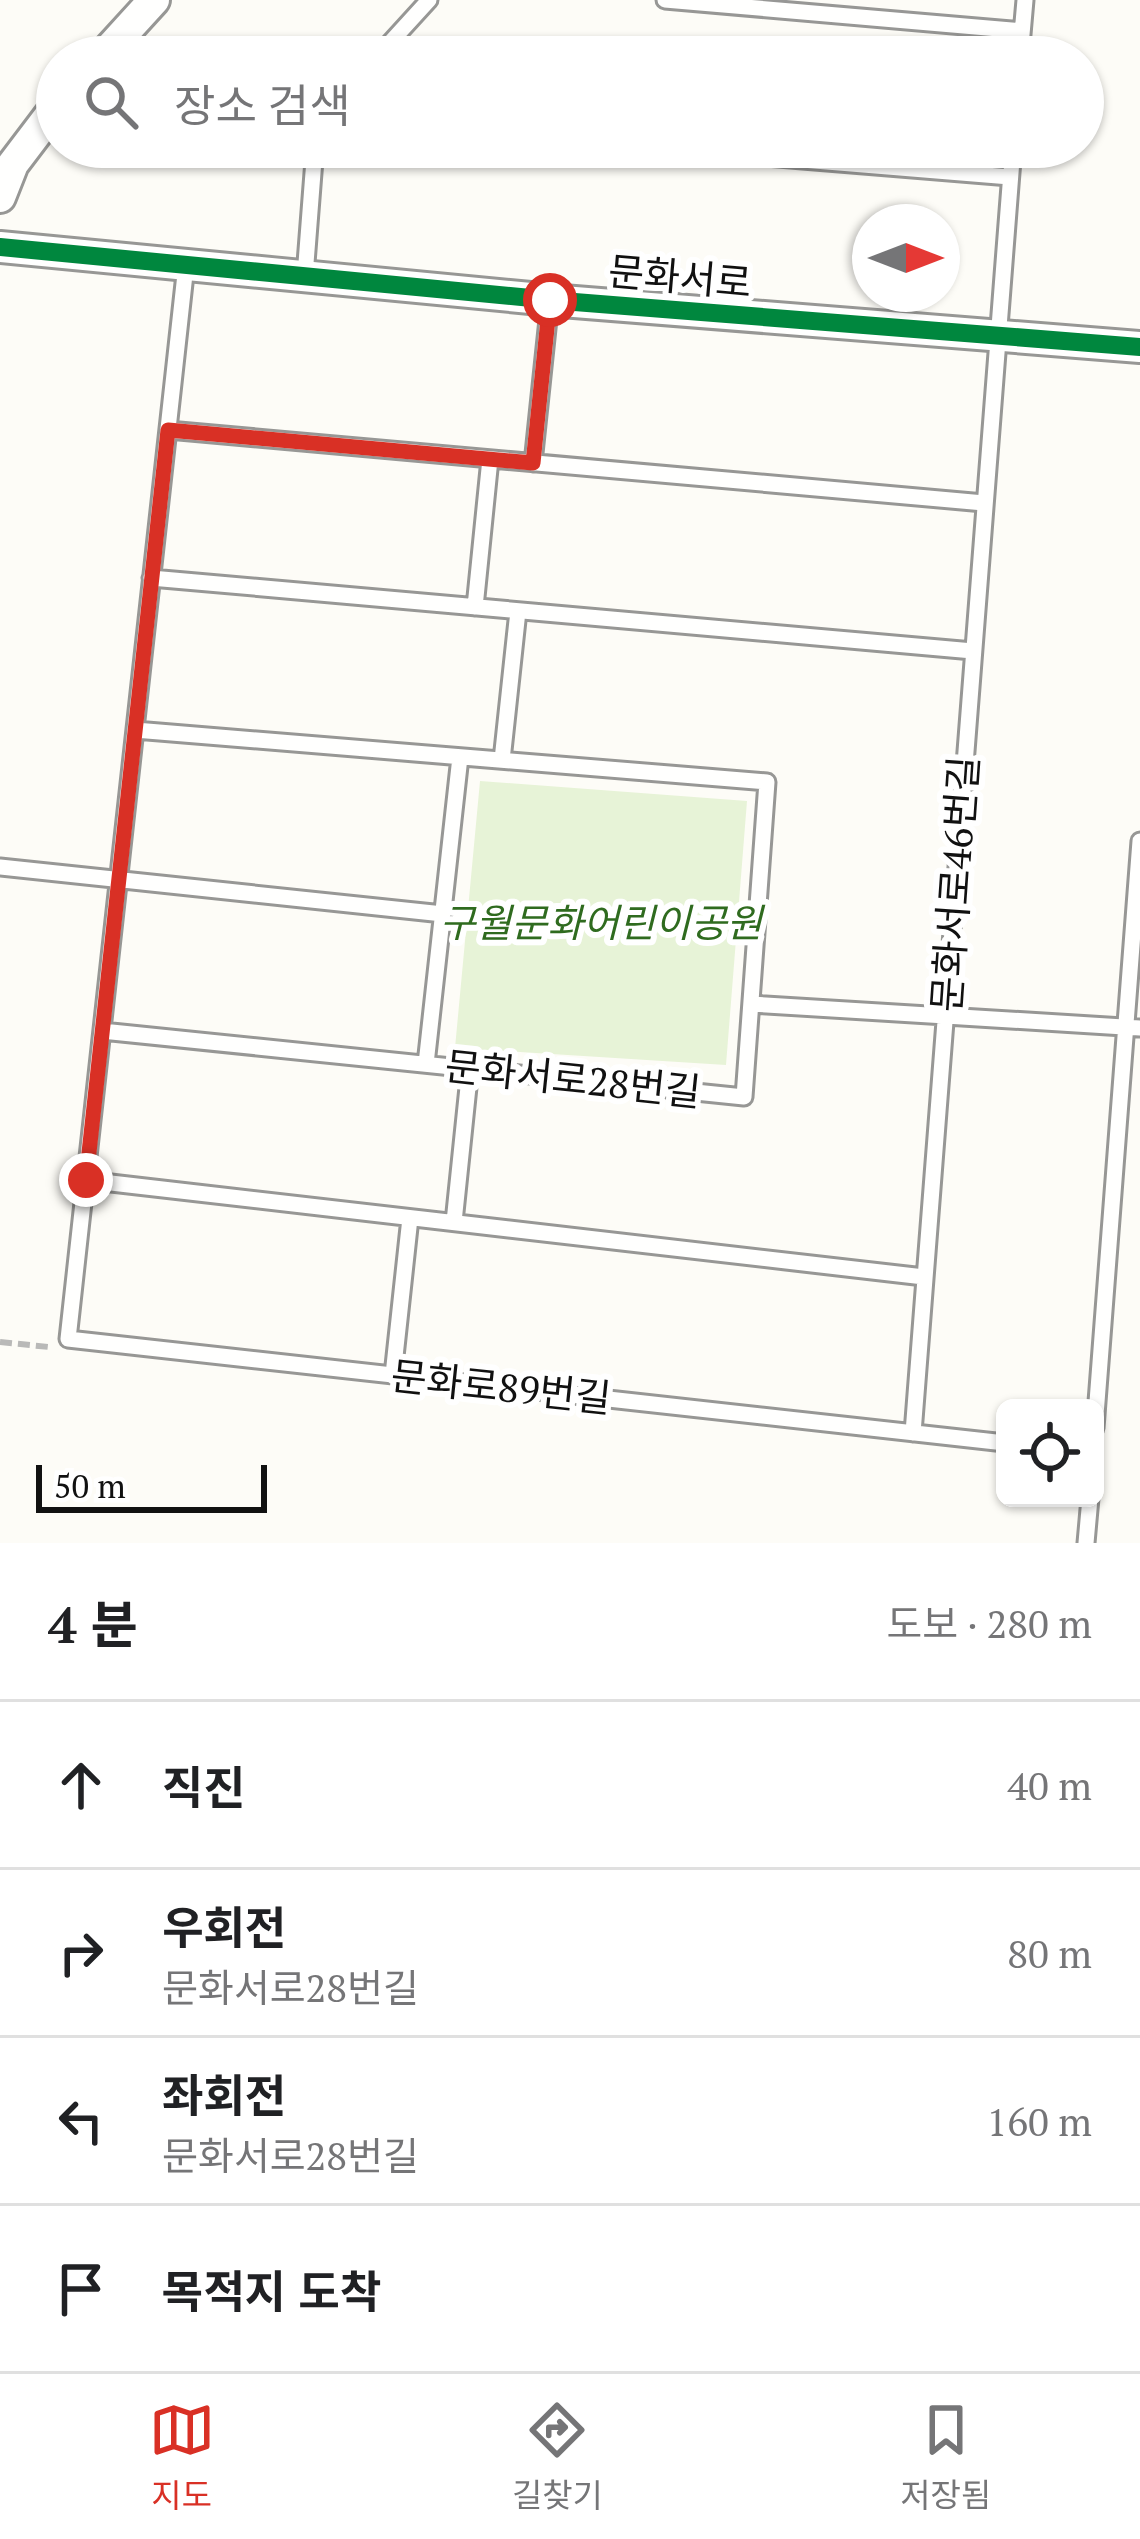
<!DOCTYPE html>
<html lang="ko">
<meta charset="utf-8">
<style>
:root{--surface:#fff;--page:#f2f2f2;--text:#202124;--muted:#757577;--line:#e0e0e0;--accent:#d93025}
body{margin:0;font-family:"PT Serif","Noto Sans KR",serif;background:var(--page);color:var(--text)}
.controls{position:absolute;right:36px;bottom:36px;display:grid;overflow:hidden;border-radius:18px;box-shadow:0 3px 9px #0004}
.controls button{width:108px;height:108px;display:grid;place-items:center;padding:0;border:0;border-bottom:3px solid var(--line);background:var(--surface);color:var(--text);font:60px sans-serif}
.compass{position:absolute;left:852px;top:204px;width:108px;height:108px;border-radius:50%;background:var(--surface);box-shadow:0 3px 9px #0004;rotate:90deg}
.scale{position:absolute;left:36px;bottom:30px;width:231px;box-sizing:border-box;padding-left:12px;border:6px solid #111;border-top:0;font-size:33px;line-height:42px;white-space:nowrap;color:#111;-webkit-text-stroke:9px #fff;paint-order:stroke}
.stop{position:absolute;width:36px;height:36px;margin:-27px;border:9px solid #d93025;border-radius:50%;background:#fff}
.stop.end{background:#d93025;border-color:#fff;box-shadow:0 3px 12px #0008}
.list{margin:0;padding:0;list-style:none}
h2{display:flex;justify-content:space-between;align-items:center;height:156px;margin:0;padding:0 48px;font-size:51px}
h2 small{font-size:39px;font-weight:400;color:var(--muted)}
.list li{display:grid;grid-template-columns:78px 1fr auto;gap:36px;align-items:center;box-sizing:border-box;height:168px;padding:0 48px;border-top:3px solid var(--line)}
.list b{display:block;font-size:45px;white-space:nowrap}
.list p{margin:0;font-size:39px;white-space:nowrap;color:var(--muted)}
.list em{font-size:39px;font-style:normal;color:var(--muted)}
.icon{flex:none;width:66px;height:66px;fill:none;stroke:currentColor;stroke-width:2;stroke-linecap:round;stroke-linejoin:round}
.map{position:relative;flex:none;width:1140px;height:1543px;overflow:hidden}
.search{position:absolute;background:var(--surface);box-shadow:0 3px 9px #0004;left:36px;right:36px;top:36px;height:132px;display:flex;align-items:center;gap:30px;box-sizing:border-box;padding:0 42px;border-radius:66px;color:var(--muted);font-size:45px}
.sheet{height:828px;background:var(--surface)}
nav{display:flex;justify-content:space-around;align-items:center;box-sizing:border-box;height:168px;border-top:3px solid var(--line);background:var(--surface);font-size:33px;color:var(--muted)}
nav a{display:grid;justify-items:center;gap:6px}
nav .on{color:var(--accent)}
.map>svg:first-child{display:block}
</style>
<div class="map">
<svg width="1140" height="1543" viewBox="0 0 1140 1543">
<rect width="100%" height="100%" fill="#fdfcf7"/>
<path fill="#e7f3d7" d="M480,781L747,801L726,1065L455,1048Z"/>
<g fill="none" stroke-linecap="round" stroke-linejoin="round">
<g stroke="#979795" stroke-width="21">
<path id="lane" d="M665,0L1022,31
M377,57L429,0
M1020,57L1025,0
M644,147L1010,177
M186,265L68,1339L1005,1443
M305,276L315,147
M168,430L984,503
M533,463L550,300
M151,578L973,651
M475,607L490,459
M502,760L518,611
M0,867L443,914
M751,1004L1140,1028
M102,1031L744,1097L767,782L135,730
M426,1064L460,757
M85,1180L924,1277
M454,1222L470,1068
M393,1375L410,1218
M1095,1428L1140,841
M913,1433L1013,147
M1086,1543L1090,1498"/>
</g>
<g stroke="#979795" stroke-width="36">
<path id="street" d="M102,57L154,0
M0,197L13,164L57,106
M0,247L562,301L1140,347"/>
</g>
<path stroke="#b9b9b8" stroke-width="6" stroke-dasharray="12 6" stroke-linecap="butt" d="M0,1342L49,1347"/>
<use href="#lane" stroke="#fffffe" stroke-width="15"/>
<use href="#street" stroke="#fffffe" stroke-width="30"/>
<g stroke="#fff" stroke-width="26">
<path id="cycleway" d="M0,247L562,301L1140,347"/>
</g>
<use href="#cycleway" stroke="#00873e" stroke-width="18"/>
</g>
<g fill="none" stroke-linecap="round" stroke-linejoin="round">
<path stroke="#d93025" stroke-width="15" d="M86,1180L168,430L533,463L550,300"/>
</g>
<g text-anchor="middle" stroke-width="12" stroke-linejoin="round" paint-order="stroke">
<g font-size="39" fill="#111" stroke="#fff">
<text transform="translate(680 277) rotate(5)" y="14">문화서로</text>
<text transform="translate(955 884) rotate(-86)" y="14">문화서로46번길</text>
<text transform="translate(573 1079) rotate(6)" y="14">문화서로28번길</text>
<text transform="translate(501 1387) rotate(6)" y="14">문화로89번길</text>
</g>
<g font-size="39" font-style="italic" fill="#2f6b1f" stroke="#fff">
<text x="601" y="937">구월문화어린이공원</text>
</g>
</g>
</svg>
<div class="controls">
<button><svg class="icon" aria-label="locate" viewBox="0 0 24 24"><circle cx="12" cy="12" r="6"/><path d="M12 2v4M12 18v4M2 12h4M18 12h4"/></svg></button>
</div>
<svg class="compass" viewBox="-18 -18 36 36"><path d="M0-13l5 13h-10z" fill="#e53935"/><path d="M0 13l5-13h-10z" fill="#757577"/></svg>
<div class="scale">50 m</div>
<div class="stop" style="left:550px;top:300px"></div>
<div class="stop end" style="left:86px;top:1180px"></div>
<div class="search"><svg class="icon" aria-label="search" viewBox="0 0 24 24"><circle cx="10" cy="10" r="6"/><path d="M15 15l6 6"/></svg>장소 검색</div>
</div>
<section class="sheet">
<h2>4 분<small>도보 · 280 m</small></h2>
<ul class="list">
<li><svg class="icon" aria-label="ahead" viewBox="0 0 24 24"><path d="M12 20V5M6 11l6-6 6 6"/></svg><div><b>직진</b></div><em>40 m</em></li>
<li><svg class="icon" aria-label="right" viewBox="0 0 24 24"><path d="M7 20v-9h11M14 6l5 5-5 5"/></svg><div><b>우회전</b><p>문화서로28번길</p></div><em>80 m</em></li>
<li><svg class="icon" aria-label="left" viewBox="0 0 24 24"><path d="M17 20v-9H6M10 6l-5 5 5 5"/></svg><div><b>좌회전</b><p>문화서로28번길</p></div><em>160 m</em></li>
<li><svg class="icon" aria-label="arrive" viewBox="0 0 24 24"><path d="M6 21V4h12l-3 4 3 4H6"/></svg><div><b>목적지 도착</b></div></li>
</ul>
</section>
<nav>
<a class="on"><svg class="icon" aria-label="map" viewBox="0 0 24 24"><path d="M3 6l6-2 6 2 6-2v14l-6 2-6-2-6 2zM9 4v14M15 6v14"/></svg>지도</a>
<a><svg class="icon" aria-label="directions" viewBox="0 0 24 24"><path d="M12 3l9 9-9 9-9-9zM9 14v-3h6M13 9l2 2-2 2"/></svg>길찾기</a>
<a><svg class="icon" aria-label="saved" viewBox="0 0 24 24"><path d="M7 4h10v16l-5-4-5 4z"/></svg>저장됨</a>
</nav>
